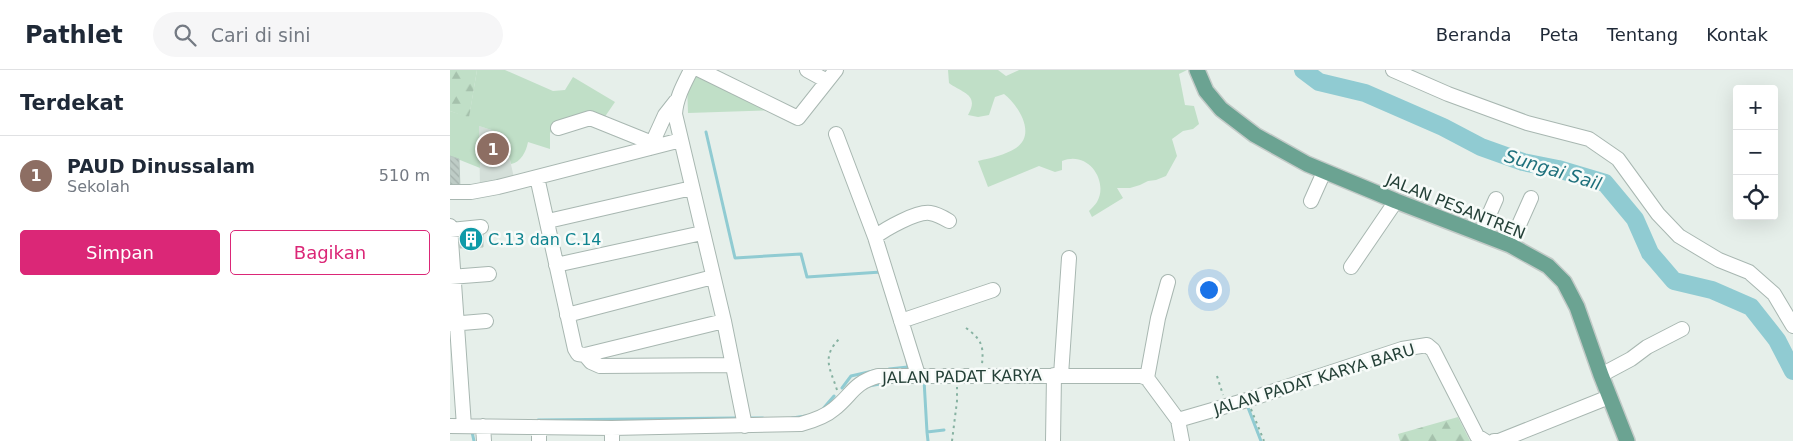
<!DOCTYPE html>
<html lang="id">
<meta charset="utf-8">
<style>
:root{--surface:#fff;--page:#f6f6f7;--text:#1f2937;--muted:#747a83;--line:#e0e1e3;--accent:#db2777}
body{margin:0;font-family:"DejaVu Sans",sans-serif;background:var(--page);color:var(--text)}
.controls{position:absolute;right:15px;top:15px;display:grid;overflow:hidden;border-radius:5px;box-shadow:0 5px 20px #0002}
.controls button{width:45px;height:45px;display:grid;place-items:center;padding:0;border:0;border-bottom:1px solid var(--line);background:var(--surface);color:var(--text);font:25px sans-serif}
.you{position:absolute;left:758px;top:219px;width:18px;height:18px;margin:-12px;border:4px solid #fff;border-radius:50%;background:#1a73e8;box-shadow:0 0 0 8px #1a73e833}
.badge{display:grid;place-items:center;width:32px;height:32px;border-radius:50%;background:var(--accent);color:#fff;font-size:16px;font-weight:700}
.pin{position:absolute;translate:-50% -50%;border:2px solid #fff;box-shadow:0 1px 5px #0006}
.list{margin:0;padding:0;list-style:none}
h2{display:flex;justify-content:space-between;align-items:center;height:65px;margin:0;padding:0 20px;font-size:21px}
h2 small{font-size:16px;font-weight:400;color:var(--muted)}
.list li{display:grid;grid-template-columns:32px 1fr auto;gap:15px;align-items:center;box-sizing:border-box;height:80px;padding:0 20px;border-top:1px solid var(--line)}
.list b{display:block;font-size:19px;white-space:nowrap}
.list p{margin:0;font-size:16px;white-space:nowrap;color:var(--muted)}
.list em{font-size:16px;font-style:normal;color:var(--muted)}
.actions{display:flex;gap:10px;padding:15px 20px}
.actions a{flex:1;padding:11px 0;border:1px solid var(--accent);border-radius:5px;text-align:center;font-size:18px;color:var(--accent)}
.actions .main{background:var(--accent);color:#fff}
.icon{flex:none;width:28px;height:28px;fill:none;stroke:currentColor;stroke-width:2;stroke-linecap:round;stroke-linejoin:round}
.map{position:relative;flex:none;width:1343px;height:371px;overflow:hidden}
header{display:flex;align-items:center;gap:30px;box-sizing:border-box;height:70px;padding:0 25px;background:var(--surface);border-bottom:1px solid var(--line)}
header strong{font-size:24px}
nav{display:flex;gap:28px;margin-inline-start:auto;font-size:18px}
.search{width:350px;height:45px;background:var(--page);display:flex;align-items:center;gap:12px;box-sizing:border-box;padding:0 18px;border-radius:28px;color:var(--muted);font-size:19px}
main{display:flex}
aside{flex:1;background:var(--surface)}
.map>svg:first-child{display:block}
</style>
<header>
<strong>Pathlet</strong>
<div class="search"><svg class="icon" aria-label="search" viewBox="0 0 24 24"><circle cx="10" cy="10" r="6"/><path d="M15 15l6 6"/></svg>Cari di sini</div>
<nav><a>Beranda</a><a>Peta</a><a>Tentang</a><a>Kontak</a></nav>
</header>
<main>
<aside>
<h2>Terdekat<small></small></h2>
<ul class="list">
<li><span class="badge" style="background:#8d6e63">1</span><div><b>PAUD Dinussalam</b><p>Sekolah</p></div><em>510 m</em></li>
</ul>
<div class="actions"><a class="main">Simpan</a><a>Bagikan</a></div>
</aside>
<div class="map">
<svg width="1343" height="371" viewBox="0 0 1343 371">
<defs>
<pattern id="forest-firs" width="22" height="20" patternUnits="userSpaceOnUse" patternTransform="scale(1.25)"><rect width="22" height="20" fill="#c0dfc7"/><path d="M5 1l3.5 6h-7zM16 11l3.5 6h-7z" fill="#a5c1ac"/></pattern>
<pattern id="building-back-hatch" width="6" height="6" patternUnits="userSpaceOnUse" patternTransform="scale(1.25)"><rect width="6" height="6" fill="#beccc6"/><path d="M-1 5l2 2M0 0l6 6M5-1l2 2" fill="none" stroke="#a3b0ab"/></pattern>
</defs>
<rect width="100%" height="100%" fill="#e6efea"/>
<path fill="#d4dfd9" d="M29,56L54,64L65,112L30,119Z"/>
<path fill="#c0dfc7" d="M27,0H55L103,21L115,20L123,7L165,32L154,48L106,54L100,63V79L78,72C76,82 71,92 61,94L54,64L29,56L30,98L0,86V41L19,47Z
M498,0H548L556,6L569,0H737L729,4L735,35L744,36L749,54L743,59L733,61L722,69L727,86L716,106L706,110L698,111L690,115L680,118H667L673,128L642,147L639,141C642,138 645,135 647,132C659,111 638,80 612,91V100L605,102L589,96L538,117L528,91C541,88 555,85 566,78C587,64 568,35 554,24L545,27L539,45L528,47L518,45C530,24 512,23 499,13Z
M249,2L329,40L238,43L237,15Z"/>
<path fill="url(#forest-firs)" d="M0,0H27L19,48L0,41Z
M1008,347L1020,371H950L948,364Z"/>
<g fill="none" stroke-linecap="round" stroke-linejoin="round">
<path stroke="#90cbd2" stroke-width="3" d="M256,62L285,188L351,184L357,207L431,202L432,203
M941,290L962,284
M439,299L458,297L457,291
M474,310L477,362L494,360
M419,316L440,312
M392,318L401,306L423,301
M797,335L811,371
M372,340L384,326
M301,348H313
M342,348L356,346
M88,350L286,348
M22,362L24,371
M477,362L478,371"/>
<path stroke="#90cbd2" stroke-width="18" d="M853,0L869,12L915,23L993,57L1031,77L1073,92L1108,99L1155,113L1185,149L1200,183L1224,211L1262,220L1301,237L1327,270L1343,301"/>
</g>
<path fill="url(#building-back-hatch)" stroke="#b8c8c1" d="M0,86L9,89L10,120H0Z
M33,160V177L10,178L9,162Z"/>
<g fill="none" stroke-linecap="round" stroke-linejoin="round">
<g stroke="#a8b7b1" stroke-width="16">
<path id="minor" d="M241,0C234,14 226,28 225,44L274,251L295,356
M250,0L348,48L386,0
M357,0L377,11
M943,0L998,24L1077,53L1139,69L1168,89L1208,144L1229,166L1269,190L1299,202L1324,224L1343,256
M108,58L140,48L202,73
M386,64L425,167L468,305
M200,78L215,45L226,31
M87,107L125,279L128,284L135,285L274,251
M0,122H21L48,117L231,70
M861,131L874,102
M98,151L242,118
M0,156L14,356
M0,160L31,157
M1031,163L1046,129
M425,167C435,159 467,141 480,143C487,144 494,148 499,151
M1060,175L1081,128
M106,195L252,163
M901,197L946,131
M0,207L39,204
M117,245L263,207
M451,251L543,220
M0,254L36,251
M135,285L141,292L150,296L283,295
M611,305L619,188
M1151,305L1181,289L1197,277L1232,259
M697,308L708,248L718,212
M728,350L797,330L952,279L977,275L983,280L1027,366L1035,371
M0,356L162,358L351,354C362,351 375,347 384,339C402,325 403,313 428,306H691L697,308L728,350L732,371
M33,356L34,371
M89,357V371
M162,358V371
M603,371L604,305
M1044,371H1049L1159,327"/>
</g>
<g stroke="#c2cac7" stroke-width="18">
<path id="major" d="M747,0L756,21L771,39L805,65L857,94L946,131L1060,175L1098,196L1114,212L1127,237L1151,305L1177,371"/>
</g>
<path stroke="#87b2a2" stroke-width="2" stroke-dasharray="2.5 4" stroke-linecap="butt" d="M516,258C531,269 534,275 532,294
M767,306L773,325
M387,320C380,298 371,287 390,268
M801,339L814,371
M502,371L507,331V317"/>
<use href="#minor" stroke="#fff" stroke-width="14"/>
<use href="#major" stroke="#6ba392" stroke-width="15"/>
</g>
<defs>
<g id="building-disc" transform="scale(1.25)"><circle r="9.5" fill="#0f9aa8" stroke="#f7fbf9"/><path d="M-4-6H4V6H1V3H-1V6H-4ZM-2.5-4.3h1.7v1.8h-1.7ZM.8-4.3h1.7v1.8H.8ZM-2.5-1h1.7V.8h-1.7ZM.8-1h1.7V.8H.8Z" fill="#fff"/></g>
</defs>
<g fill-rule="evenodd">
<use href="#building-disc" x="21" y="169"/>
</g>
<g text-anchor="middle" stroke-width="5" stroke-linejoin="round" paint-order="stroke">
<g font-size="16" fill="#254138" stroke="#f7fbf9">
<text transform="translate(1006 136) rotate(22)" y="6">JALAN PESANTREN</text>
<text transform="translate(512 306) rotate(-1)" y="6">JALAN PADAT KARYA</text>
<text transform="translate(864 309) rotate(-17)" y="6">JALAN PADAT KARYA BARU</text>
</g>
<g font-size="16" fill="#0d838f" stroke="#f7fbf9" text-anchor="start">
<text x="38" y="175">C.13 dan C.14</text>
</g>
<g font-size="18" font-style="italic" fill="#1f717d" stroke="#f7fbf9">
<text transform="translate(1103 100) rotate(17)" y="6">Sungai Sail</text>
</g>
</g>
</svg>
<div class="controls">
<button>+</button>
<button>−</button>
<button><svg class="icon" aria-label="locate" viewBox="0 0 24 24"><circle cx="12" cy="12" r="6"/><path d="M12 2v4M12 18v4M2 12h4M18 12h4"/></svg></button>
</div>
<div class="you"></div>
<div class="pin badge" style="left:43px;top:79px;background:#8d6e63">1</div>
</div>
</main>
